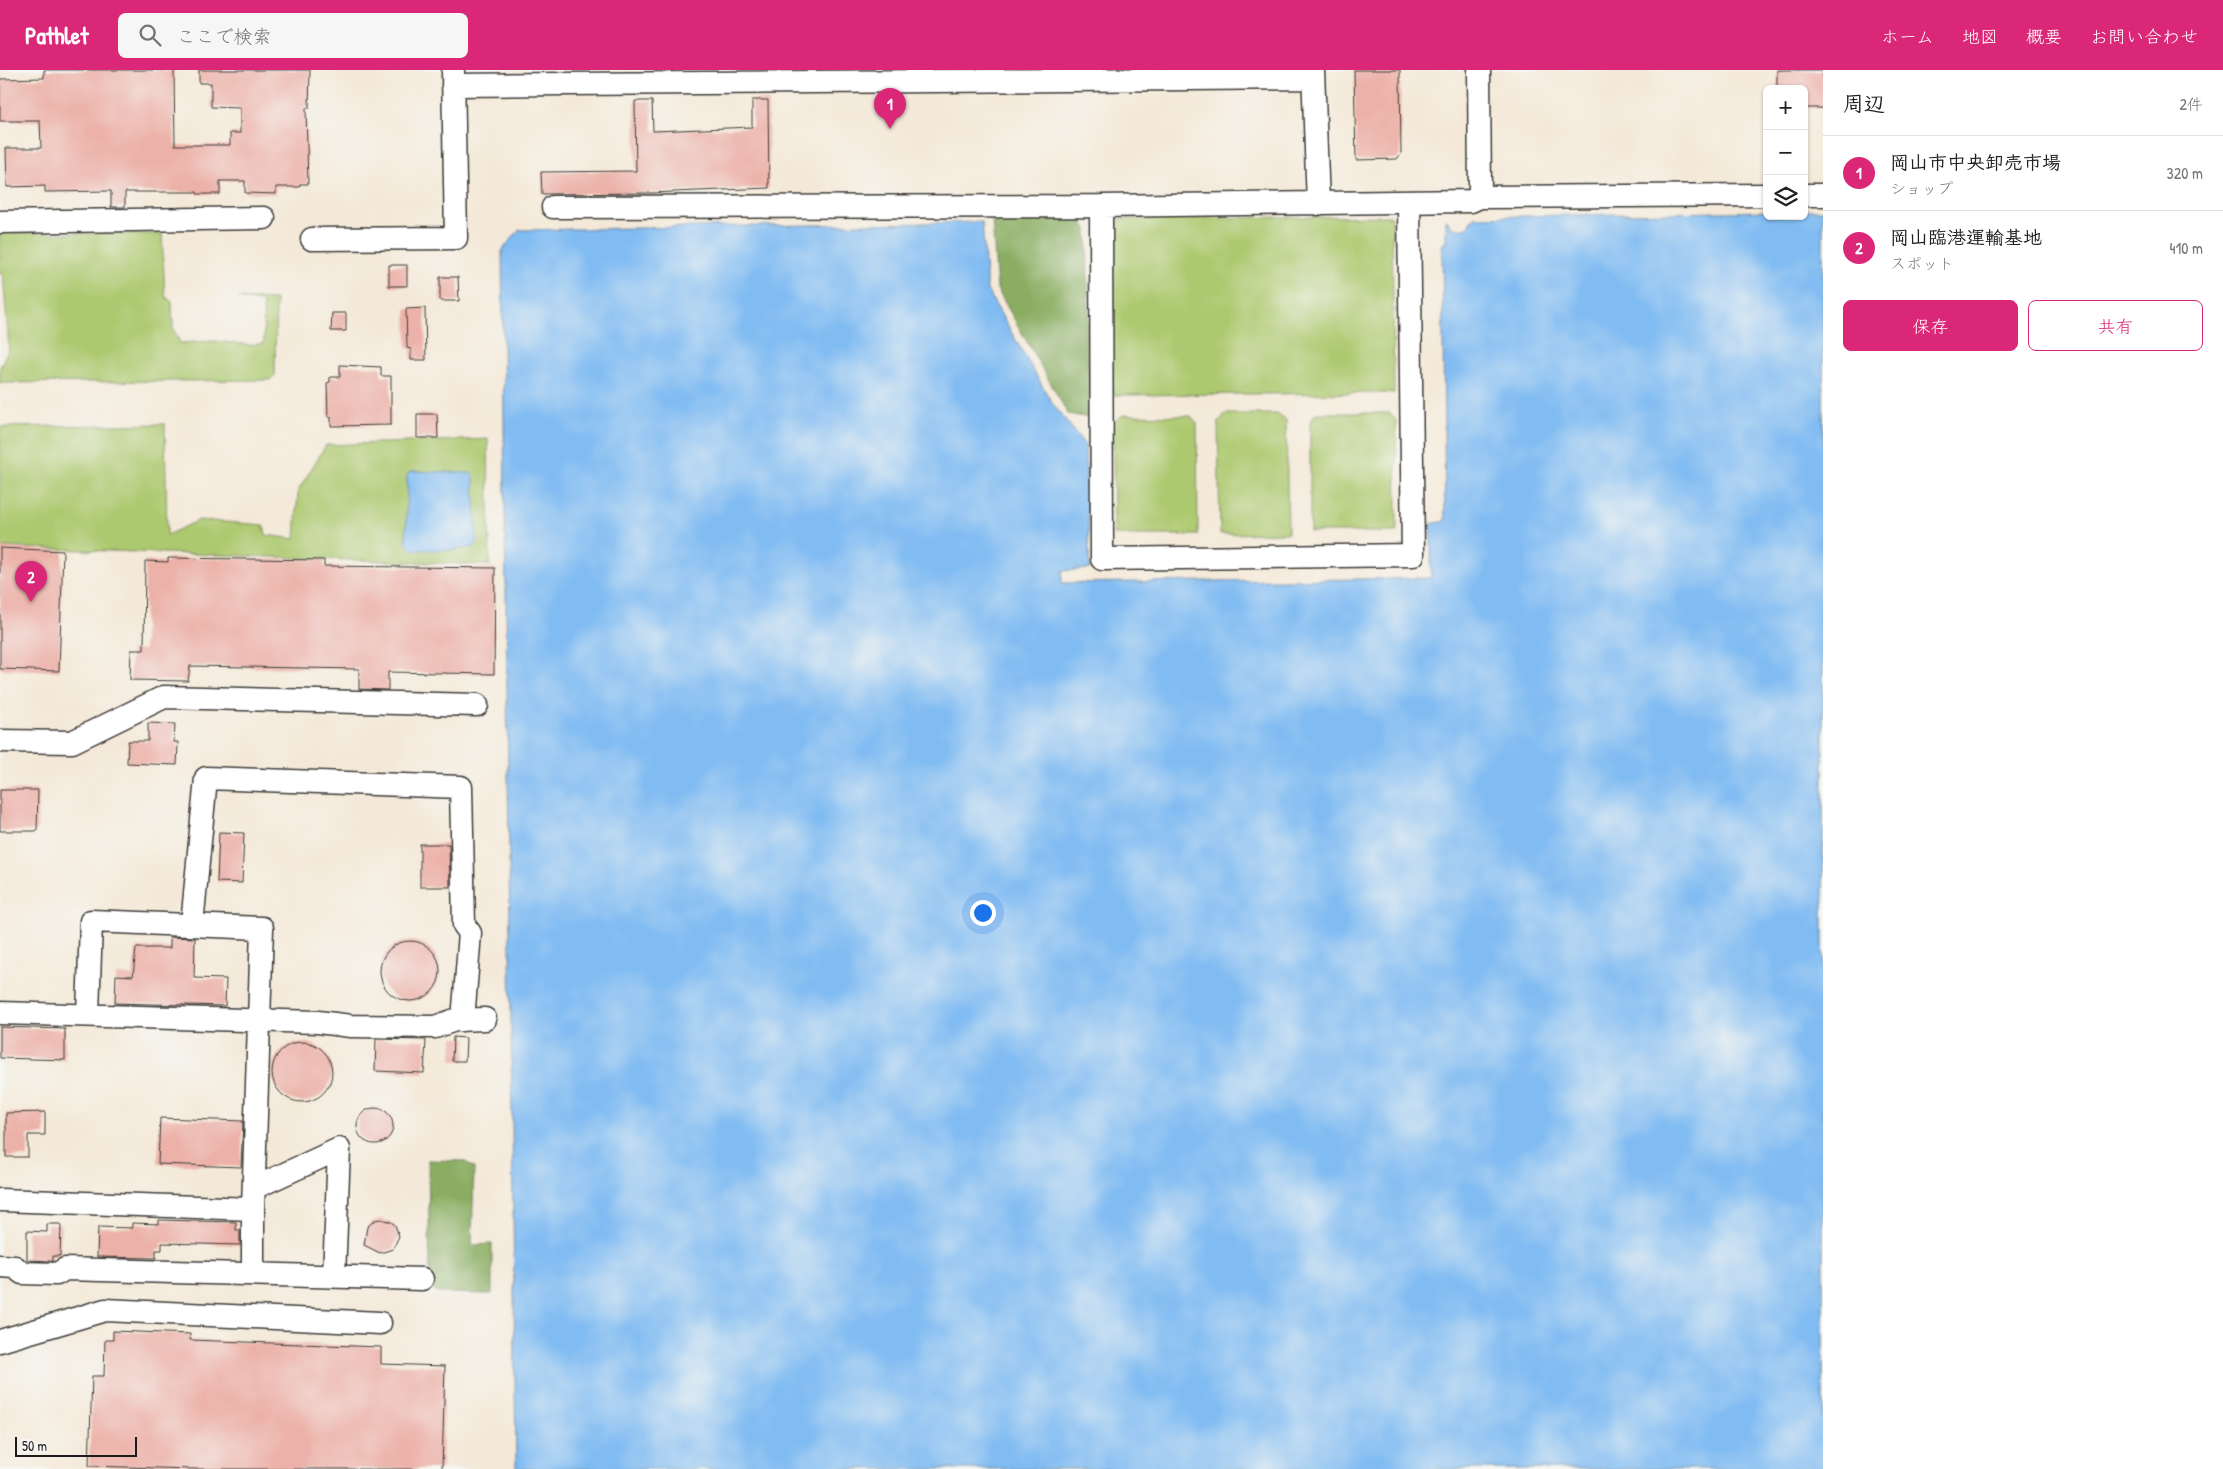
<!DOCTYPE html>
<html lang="ja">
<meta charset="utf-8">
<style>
:root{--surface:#fff;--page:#f6f6f6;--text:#202124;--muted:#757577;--line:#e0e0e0;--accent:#db2777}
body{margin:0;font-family:"Patrick Hand","Klee One",sans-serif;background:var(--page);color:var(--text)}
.controls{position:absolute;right:15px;top:15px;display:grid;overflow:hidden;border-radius:8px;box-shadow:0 1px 4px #0004}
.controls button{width:45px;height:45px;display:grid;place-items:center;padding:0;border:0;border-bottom:1px solid var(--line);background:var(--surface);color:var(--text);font:25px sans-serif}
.scale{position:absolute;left:15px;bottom:12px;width:122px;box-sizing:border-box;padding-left:5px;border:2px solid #1c1c1c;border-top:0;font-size:14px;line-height:18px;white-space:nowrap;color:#1c1c1c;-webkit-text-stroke:4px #f6f6f2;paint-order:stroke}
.you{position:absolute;left:982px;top:842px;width:18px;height:18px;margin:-12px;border:4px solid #fff;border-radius:50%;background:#1a73e8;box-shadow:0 0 0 8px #1a73e833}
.badge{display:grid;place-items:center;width:32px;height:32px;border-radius:50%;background:var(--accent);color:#fff;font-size:16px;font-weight:700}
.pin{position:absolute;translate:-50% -41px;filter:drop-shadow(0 1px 2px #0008)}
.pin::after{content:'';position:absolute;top:26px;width:18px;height:15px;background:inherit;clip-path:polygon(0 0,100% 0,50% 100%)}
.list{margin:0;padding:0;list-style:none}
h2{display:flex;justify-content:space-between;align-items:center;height:65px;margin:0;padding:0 20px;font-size:21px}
h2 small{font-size:16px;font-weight:400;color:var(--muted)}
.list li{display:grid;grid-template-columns:32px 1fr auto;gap:15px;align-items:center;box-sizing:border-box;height:75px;padding:0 20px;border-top:1px solid var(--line)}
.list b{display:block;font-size:19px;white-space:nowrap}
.list p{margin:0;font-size:16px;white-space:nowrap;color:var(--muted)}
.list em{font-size:16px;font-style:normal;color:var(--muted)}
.actions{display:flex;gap:10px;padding:15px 20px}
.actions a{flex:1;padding:11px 0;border:1px solid var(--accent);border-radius:8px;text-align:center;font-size:18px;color:var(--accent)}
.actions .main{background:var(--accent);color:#fff}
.icon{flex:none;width:28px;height:28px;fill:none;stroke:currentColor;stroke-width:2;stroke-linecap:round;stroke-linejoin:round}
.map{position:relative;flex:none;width:1823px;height:1399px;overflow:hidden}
header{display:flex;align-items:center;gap:30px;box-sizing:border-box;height:70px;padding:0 25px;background:var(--accent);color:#fff}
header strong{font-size:24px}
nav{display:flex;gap:28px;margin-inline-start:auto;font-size:18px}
.search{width:350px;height:45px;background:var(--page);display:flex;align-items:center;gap:12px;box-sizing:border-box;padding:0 18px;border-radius:8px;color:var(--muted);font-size:19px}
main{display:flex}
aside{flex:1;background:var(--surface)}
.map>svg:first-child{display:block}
</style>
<header>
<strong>Pathlet</strong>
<div class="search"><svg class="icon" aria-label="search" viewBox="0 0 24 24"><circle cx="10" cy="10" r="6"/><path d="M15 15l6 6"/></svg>ここで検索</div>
<nav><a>ホーム</a><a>地図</a><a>概要</a><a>お問い合わせ</a></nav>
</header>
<main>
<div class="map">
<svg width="1823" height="1399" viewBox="0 0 1823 1399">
<rect width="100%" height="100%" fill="#f6f6f2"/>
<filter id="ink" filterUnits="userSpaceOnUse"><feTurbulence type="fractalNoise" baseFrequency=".02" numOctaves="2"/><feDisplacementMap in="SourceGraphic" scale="10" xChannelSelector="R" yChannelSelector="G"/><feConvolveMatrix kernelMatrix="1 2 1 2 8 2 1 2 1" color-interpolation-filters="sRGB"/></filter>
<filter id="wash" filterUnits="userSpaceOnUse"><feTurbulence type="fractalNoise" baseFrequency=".0096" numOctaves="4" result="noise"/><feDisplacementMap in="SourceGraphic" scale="20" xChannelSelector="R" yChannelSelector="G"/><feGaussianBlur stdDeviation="1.12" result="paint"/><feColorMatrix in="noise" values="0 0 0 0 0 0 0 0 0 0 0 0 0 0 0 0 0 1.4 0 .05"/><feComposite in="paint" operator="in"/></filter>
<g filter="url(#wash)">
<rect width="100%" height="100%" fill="#f4e9d8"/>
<path fill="#adc96f" stroke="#647246" d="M1392,146L1394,323L1113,325L1111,149Z
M0,163L162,164L165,226L172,232L173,258L180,273L215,271L250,275L264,273L263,233L238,228L276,230L275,305L270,310L0,313V297L9,278L3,204H0Z
M1316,343H1390L1396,351L1397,462H1310V352Z
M1225,344H1279L1286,350L1288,463L1220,464L1218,353Z
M1123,345L1191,346L1197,353L1198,465H1114L1113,353Z
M165,354L167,465L199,450L264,455L266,465L295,469L298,421L326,375L488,369L490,495L0,477V357Z"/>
<path fill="#8aad62" stroke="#53643f" d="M1078,147L1087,159L1090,348L1068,344L997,219L992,149Z
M428,1090L465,1091L474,1098L472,1175L492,1174V1224L438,1223L430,1216Z"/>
<path fill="#80bbf2" stroke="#4e6c87" d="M1804,140H1823V1399H516L502,180L519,160L982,152L987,220L1052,333L1085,375L1090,499L1062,501V513L1431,508V454L1445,451L1442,174L1446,173V149L1452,158H1466L1474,147L1767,141V146H1804Z
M411,401L471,403L474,407L477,472L475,477L455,480H413L406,473L407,405Z"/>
<g id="blocks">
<path fill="#ecb1a8" d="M44,0H174L175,75H230V63H240V38L211,37V13H199V0H310L309,38H306L308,114H300V117H276V124L245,123V111H220V124H197V122H125V137H111V121L45,122V116L7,117L6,78H41L40,51H0V9L44,8Z
M1354,0H1400L1401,84L1397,89L1356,90Z
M1777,0H1823V38H1804V19H1777Z
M752,30H768L769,118L651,123L542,124L541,102L636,101L635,31H652L653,61L752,57Z
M389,195H407V216H389Z
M440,207H458L459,231H440Z
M425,238L426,290H411V279L407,278L406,239Z
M332,243H346V261H331Z
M340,295L381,297V306H391V355L331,356V347H328L327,313L330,312V307H340Z
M417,344H437L438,368H417Z
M0,478L63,481L59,601L0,599Z
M168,488L324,490V496L495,498L494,604L388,602V620L359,619V599L190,596L188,611L130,610L131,580H144L145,491L168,492Z
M148,653L175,654L174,672H178L177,695L127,693L128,671H148Z
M0,720H38L37,761H0Z
M219,762L244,763L242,813L217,812Z
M420,774H449L450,817H420Z
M170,867L195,868L194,908L226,909L225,936L115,933L116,905L133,906L136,878H170Z
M380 901a30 30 0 1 1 60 0a30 30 0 1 1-60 0Z
M0,957L65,959V990L0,988Z
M453,967L466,968L465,991H452Z
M376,969L426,970L424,1003L375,1001Z
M272 1002a30 30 0 1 1 60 0a30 30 0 1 1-60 0Z
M357 1056a18 18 0 1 1 36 0a18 18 0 1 1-36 0Z
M45,1042V1065H28V1087H6V1043Z
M160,1048L243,1051L241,1097L158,1094Z
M381,1149L391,1152L395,1155L399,1166L393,1179L380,1183L364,1175L367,1157L375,1150Z
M159,1150L236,1152V1160H240V1175L162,1173V1180H156V1188L97,1187L98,1157L132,1158V1153L159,1154Z
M47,1154H61L60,1186H53V1191L27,1190V1161L47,1162Z
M113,1261L190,1264V1270L381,1277V1294L445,1296L442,1399H193L89,1396L92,1306H104L105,1270H113Z"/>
</g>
</g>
<g filter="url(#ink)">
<use href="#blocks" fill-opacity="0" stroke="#3c3b38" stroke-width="1"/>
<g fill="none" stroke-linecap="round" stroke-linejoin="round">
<g stroke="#3c3b38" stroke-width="25">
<path id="minor" d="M1313,0L1318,134
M1479,0L1480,127
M453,15L1313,8
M1804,125H1823
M1101,136L1102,489L1413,485L1409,132
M553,137L1101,136L1471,131L1480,127L1767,125
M0,152L264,148
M312,169L456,168L453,1
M0,671L72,672L164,627L477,635
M192,855L206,708L461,717L464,855L470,863L463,950
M0,943L318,952L351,956L435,957L455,950L485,949
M88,945L91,851L262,858L253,1139V1204
M254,1118L339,1079L334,1206
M0,1130L253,1139
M0,1196L15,1197L22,1203L57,1204L65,1199L422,1209
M0,1271L105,1240L380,1253"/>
</g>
<use href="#minor" stroke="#fff" stroke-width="22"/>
</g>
</g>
</svg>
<div class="controls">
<button>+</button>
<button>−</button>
<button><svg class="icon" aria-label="layers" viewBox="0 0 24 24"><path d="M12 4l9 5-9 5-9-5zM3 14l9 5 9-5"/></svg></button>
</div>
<div class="scale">50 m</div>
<div class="you"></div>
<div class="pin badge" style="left:890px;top:59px">1</div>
<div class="pin badge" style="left:31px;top:532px">2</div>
</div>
<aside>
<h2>周辺<small>2件</small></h2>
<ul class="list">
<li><span class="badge">1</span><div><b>岡山市中央卸売市場</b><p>ショップ</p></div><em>320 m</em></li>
<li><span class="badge">2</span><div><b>岡山臨港運輸基地</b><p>スポット</p></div><em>410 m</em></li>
</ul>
<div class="actions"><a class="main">保存</a><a>共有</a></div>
</aside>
</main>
